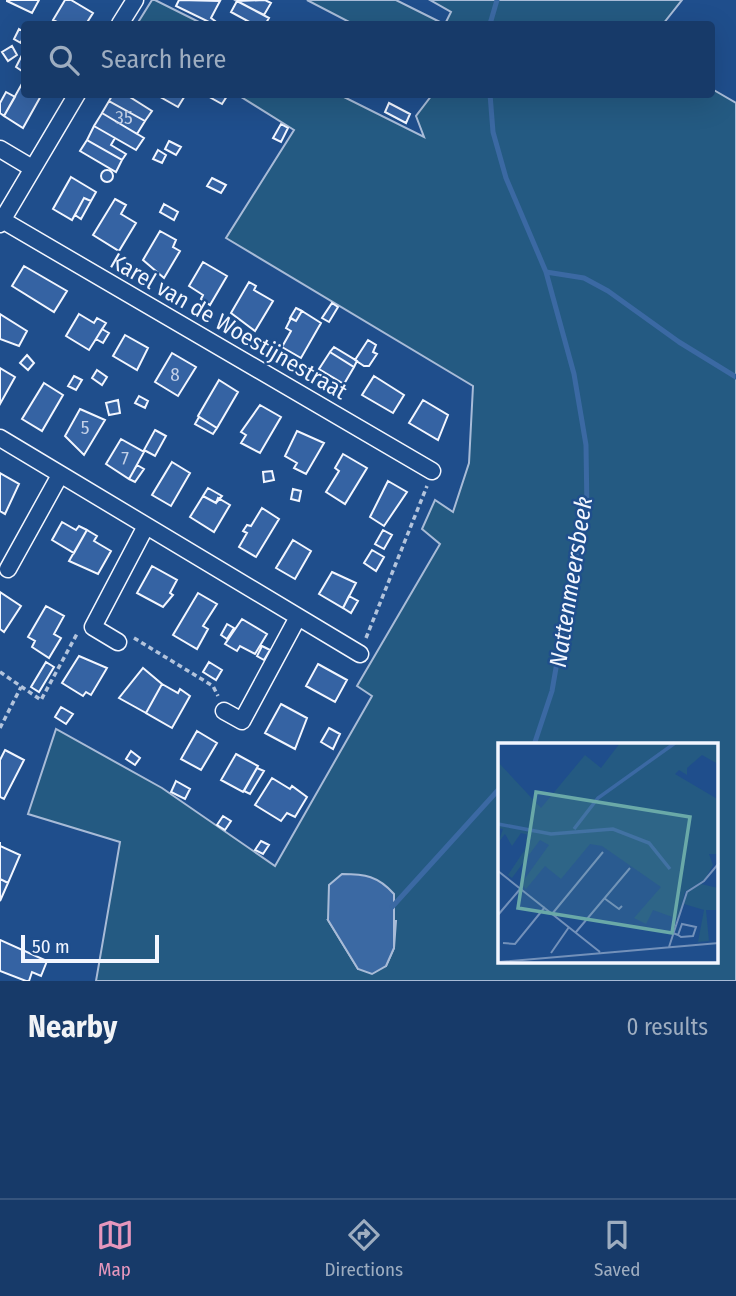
<!DOCTYPE html>
<style>
:root{--surface:#173a69;--page:#20416f;--text:#f1f3f6;--muted:#9eadc0;--line:#36547d;--accent:#e797bd}
body{margin:0;font-family:"Fira Sans Condensed",sans-serif;background:var(--page);color:var(--text)}
.scale{position:absolute;left:21px;bottom:18px;width:138px;box-sizing:border-box;padding-left:7px;border:4px solid #f2f6ff;border-top:0;font-size:19px;line-height:24px;white-space:nowrap;color:#f2f6ff;-webkit-text-stroke:5px #1f4e8c;paint-order:stroke}
.list{margin:0;padding:0;list-style:none}
h2{display:flex;justify-content:space-between;align-items:center;height:91px;margin:0;padding:0 28px;font-size:30px}
h2 small{font-size:23px;font-weight:400;color:var(--muted)}
.icon{flex:none;width:38px;height:38px;fill:none;stroke:currentColor;stroke-width:2;stroke-linecap:round;stroke-linejoin:round}
.map{position:relative;flex:none;width:736px;height:981px;overflow:hidden}
.search{position:absolute;background:var(--surface);box-shadow:0 7px 28px #0002;left:21px;right:21px;top:21px;height:77px;display:flex;align-items:center;gap:18px;box-sizing:border-box;padding:0 24px;border-radius:7px;color:var(--muted);font-size:26px}
.sheet{height:217px;background:var(--surface)}
nav{display:flex;justify-content:space-around;align-items:center;box-sizing:border-box;height:98px;border-top:2px solid var(--line);background:var(--surface);font-size:19px;color:var(--muted)}
nav a{display:grid;justify-items:center;gap:4px}
nav .on{color:var(--accent)}
.map>svg:first-child{display:block}
</style>
<div class="map">
<svg width="736" height="981" viewBox="0 0 736 981">
<rect width="100%" height="100%" fill="#1f4e8c"/>
<path fill="#245a82" stroke="#a8bbd7" stroke-width="2" fill-rule="evenodd" d="M152,0H155L203,24H137Z
M307,0H396L444,24H353Z
M430,0H682L663,24H445L451,12Z
M712,89L736,103V981H96L120,842L28,814L56,729L162,788L275,866L372,696L357,686L440,544L422,529L435,500L453,512L469,463L473,386L226,238L294,130L238,95H340L424,137L416,116L432,95L712,94ZM500,745H717V962H500ZM328,920L396,921L394,948L386,966L358,969Z"/>
<path fill="#3b69a3" stroke="#a8bbd7" stroke-width="2" d="M342,874C365,874 378,876 394,894V948L386,966L372,974L358,969L328,920L329,885Z"/>
<g fill="none" stroke-linecap="round" stroke-linejoin="round">
<path stroke="#3b69a3" stroke-width="5" d="M490,24L497,0
M490,94L493,132L506,178L546,272L574,374L586,445L587,512L569,593L552,691L534,745
M546,272L584,278L608,291L679,342L736,377
M392,907L500,788"/>
</g>
<path fill="#3563a3" stroke="#f2f6ff" stroke-width="2" d="M39,0L32,13L7,1V0Z
M65,0H71L93,13L86,24H61L53,20Z
M179,0L220,1L211,18L215,21L213,24L176,6Z
M265,0L271,3L264,15L237,1Z
M237,1L269,18L266,23L253,24L231,12Z
M19,29L24,32L21,43L14,39Z
M12,46L17,55L8,61L2,52Z
M22,55L24,56L22,71L16,67Z
M24,80V94H42L23,128L4,116Z
M6,92L15,97L4,116L0,113V103Z
M113,94H125L152,111L145,121L109,101Z
M155,94H186L178,107Z
M204,94H224L227,96L222,104Z
M109,101L145,121L137,134L102,113Z
M389,103L410,114L406,123L385,112Z
M102,113L144,138L136,150L94,126Z
M281,124L288,128L281,142L273,138Z
M94,126L115,138L111,145L126,154L122,160L87,140Z
M87,140L122,160L116,172L80,151Z
M169,141L181,147L176,155L165,149Z
M158,150L166,155L162,163L153,159Z
M101 176a6 6 0 1 1 12 0a6 6 0 1 1-12 0Z
M71,177L96,192L91,201L84,198L72,220L53,209Z
M212,178L226,185L221,193L207,186Z
M84,198L91,201L81,219L75,215Z
M115,199L126,205L121,214L136,223L119,251L93,235Z
M164,204L178,212L174,220L160,212Z
M160,231L176,240L173,247L180,251L164,278L143,260Z
M203,262L227,276L210,305L201,299L203,295L189,286Z
M24,266L67,291L54,312L12,286Z
M249,282L256,286L254,290L273,301L255,331L231,313Z
M332,303L338,307L329,322L322,318Z
M296,308L302,311L296,321L290,318Z
M302,311L321,323L301,358L282,347L291,331L286,328L291,318L296,321Z
M0,314L27,331L19,346L0,339Z
M79,314L94,323L97,318L106,323L89,350L66,336Z
M102,329L109,333L103,343L96,339Z
M125,335L148,348L137,370L113,356Z
M368,340L376,345L373,352L377,354L369,366H364L355,360Z
M334,347L357,361L354,367L330,352Z
M330,352L354,367L344,384L319,369Z
M172,353L196,367L178,396L155,382Z
M27,355L34,363L28,370L20,363Z
M0,368L15,377L0,404Z
M97,370L107,377L102,385L92,378Z
M74,376L82,380L76,390L68,386Z
M374,376L404,395L393,413L362,395Z
M219,380L238,392L217,428L198,416Z
M44,383L63,395L42,431L22,419Z
M139,396L148,401L145,408L135,403Z
M118,400L120,413L109,415L106,403Z
M423,400L448,415L438,440L409,423Z
M260,405L281,417L260,453L241,443L246,435L241,432Z
M80,409L105,420L84,455L65,436Z
M199,417L217,428L213,434L195,424Z
M155,430L166,436L155,456L144,450Z
M297,431L324,443L306,474L294,468L297,463L285,456Z
M121,439L144,452L129,479L106,464Z
M343,454L367,468L345,504L326,492L339,471L335,468Z
M172,462L190,473L171,506L152,495Z
M137,465L144,469L135,482L129,479Z
M272,471L274,480L264,482L263,472Z
M0,473L19,484L5,514L0,511Z
M388,481L407,492L384,526L370,517Z
M208,488L222,496L216,503L203,496Z
M293,489L301,491L299,501L291,499Z
M203,496L216,503L218,498L230,505L214,532L190,517Z
M262,508L279,519L256,557L239,547L247,533L243,531L247,525L251,526Z
M62,522L76,530L79,526L87,530L74,553L52,540Z
M87,530L97,536L94,541L111,551L98,574L69,561Z
M383,530L392,535L384,549L375,544Z
M293,540L311,551L295,579L276,568Z
M372,550L384,557L376,571L364,563Z
M152,566L177,580L170,593L173,595L163,607L137,593Z
M332,572L356,583L343,608L319,594Z
M0,592L21,606L4,632L0,629Z
M198,593L217,604L203,626L208,629L197,649L173,635Z
M349,596L358,601L351,613L343,608Z
M46,606L64,616L54,634L61,638L49,658L32,647L35,641L28,637Z
M242,619L267,634L255,654L240,646L237,651L225,644Z
M227,624L234,628L227,639L221,635Z
M262,646L270,650L264,660L257,656Z
M79,656L107,668L91,695L86,692L83,696L62,683Z
M46,662L54,667L39,692L31,687Z
M209,662L222,670L216,680L203,672Z
M318,664L347,680L335,702L306,686Z
M143,668L162,684L146,713L119,698Z
M162,684L178,693L180,689L190,696L172,728L146,713Z
M281,704L307,718L295,749L265,733Z
M61,707L73,714L66,724L55,717Z
M329,728L340,734L333,749L321,742Z
M197,731L217,743L201,770L181,759Z
M5,750L24,760L4,799L0,797V760Z
M131,751L140,758L135,765L126,759Z
M236,754L258,766L243,792L221,780Z
M257,768L264,771L250,794L244,791Z
M272,778L290,789L292,786L307,797L295,817L287,813L281,821L255,805Z
M176,781L190,789L185,799L171,792Z
M223,816L231,821L225,830L217,825Z
M261,841L269,845L263,854L255,850Z
M0,842V846L20,855L8,883L0,879Z
M0,879L8,883L0,901Z
M0,940L47,961L41,976L32,972L29,981H26L0,971Z"/>
<g fill="none" stroke-linecap="round" stroke-linejoin="round">
<g stroke="#f2f6ff" stroke-width="19">
<path id="street" d="M120,24L135,0
M0,149L32,168
M2,220L432,471
M0,224L77,94
M0,438L360,654
M8,569L60,475
M118,642L93,627L146,526
M224,711L242,721L298,617"/>
</g>
<path stroke="#b3c4dc" stroke-width="3.5" stroke-dasharray="5 3.5" stroke-linecap="butt" d="M134,638L213,686L218,696
M366,638L427,486
M0,672L41,700L78,632
M0,728L21,687"/>
<use href="#street" stroke="#1f4e8c" stroke-width="16"/>
</g>
<g text-anchor="middle" stroke-width="5" stroke-linejoin="round" paint-order="stroke">
<g font-size="19" fill="#c3d1e8">
<text x="124" y="124">35</text>
<text x="175" y="381">8</text>
<text x="85" y="434">5</text>
<text x="125" y="465">7</text>
</g>
<g font-size="23" fill="#f2f6ff" stroke="#1f4e8c">
<text transform="translate(229 326) rotate(30)" y="8">Karel van de Woestijnestraat</text>
</g>
<g font-size="24" font-style="italic" fill="#f2f6ff" stroke="#1f4e8c">
<text transform="translate(571 582) rotate(-81)" y="8">Nattenmeersbeek</text>
</g>
</g>
<g transform="translate(498 743)">
<rect width="220" height="220" fill="#1f4e8c"/>
<path d="M122,0H220V21L204,12L189,25V32L181,27L177,31L221,57L220,111H211L215,122L207,136L187,149L180,176L155,167L148,181L136,175L163,144L104,103L92,101L63,136L47,123L28,146L23,141L51,102L42,97L14,135L10,132L34,96L27,98L31,92L23,90L14,103L7,91L0,100L5,86L0,85V19L43,65L87,12L103,25ZM203,141L220,145V167H208L211,198L200,199L206,167L186,161L189,150Z" fill="#245a82"/>
<path fill="none" stroke="#3b69a3" stroke-width="3.5" d="M0,81L53,91L115,86L151,100L172,126M76,86L100,55L177,0"/>
<path fill="none" stroke="#7391ba" stroke-width="2" d="M0,128L102,209M106,155L121,166L124,163M54,171L105,109M0,172L23,145M78,189L132,125M175,190L180,192L183,194L195,193L198,184L184,181L180,192M5,200L17,201L47,164M171,204L189,149L206,138L221,120M53,210L71,184M0,219L221,200"/>
<path fill="#6aa9a8" fill-opacity="0.15" stroke="#6aa9a8" stroke-width="3.5" d="M38,49L192,74L174,190L20,165Z"/>
<rect width="220" height="220" fill="none" stroke="#f2f6ff" stroke-width="3.5"/>
</g>
</svg>
<div class="scale">50 m</div>
<div class="search"><svg class="icon" aria-label="search" viewBox="0 0 24 24"><circle cx="10" cy="10" r="6"/><path d="M15 15l6 6"/></svg>Search here</div>
</div>
<section class="sheet">
<h2>Nearby<small>0 results</small></h2>
<ul class="list">
</ul>
</section>
<nav>
<a class="on"><svg class="icon" aria-label="map" viewBox="0 0 24 24"><path d="M3 6l6-2 6 2 6-2v14l-6 2-6-2-6 2zM9 4v14M15 6v14"/></svg>Map</a>
<a><svg class="icon" aria-label="directions" viewBox="0 0 24 24"><path d="M12 3l9 9-9 9-9-9zM9 14v-3h6M13 9l2 2-2 2"/></svg>Directions</a>
<a><svg class="icon" aria-label="saved" viewBox="0 0 24 24"><path d="M7 4h10v16l-5-4-5 4z"/></svg>Saved</a>
</nav>
